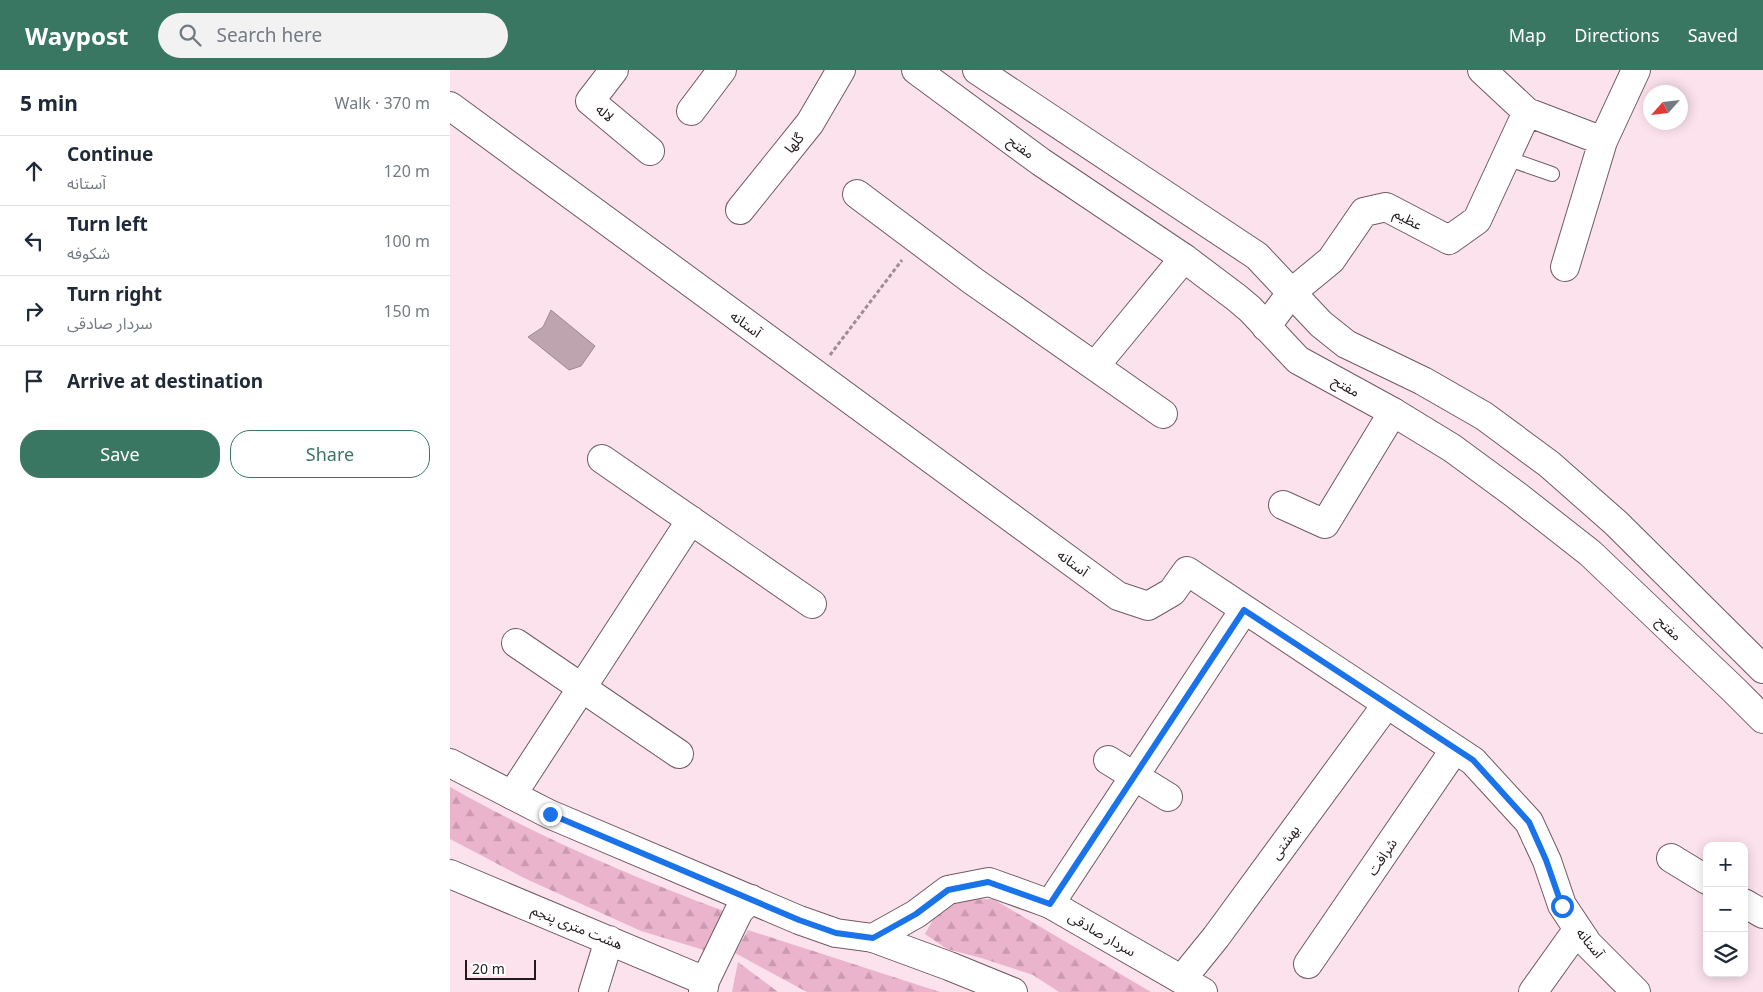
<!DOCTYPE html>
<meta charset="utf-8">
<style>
:root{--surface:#fff;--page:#f2f2f3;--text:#1f2937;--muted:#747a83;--line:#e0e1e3;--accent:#3a7763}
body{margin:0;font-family:"Noto Sans","Noto Sans Arabic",sans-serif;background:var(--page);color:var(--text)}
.controls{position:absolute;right:15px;bottom:15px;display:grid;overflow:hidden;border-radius:10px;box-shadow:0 2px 12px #0003}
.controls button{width:45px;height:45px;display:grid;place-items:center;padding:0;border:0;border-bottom:1px solid var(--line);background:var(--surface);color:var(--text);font:25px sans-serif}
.compass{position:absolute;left:1193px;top:15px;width:45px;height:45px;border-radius:50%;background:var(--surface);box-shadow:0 2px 12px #0003;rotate:243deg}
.scale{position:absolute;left:15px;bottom:12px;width:71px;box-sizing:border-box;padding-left:5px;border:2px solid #22191d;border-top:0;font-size:14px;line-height:18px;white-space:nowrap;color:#22191d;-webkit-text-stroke:4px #fff;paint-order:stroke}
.stop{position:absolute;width:15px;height:15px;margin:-11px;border:4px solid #1a73e8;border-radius:50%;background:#fff}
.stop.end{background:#1a73e8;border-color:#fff;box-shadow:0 1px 5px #0008}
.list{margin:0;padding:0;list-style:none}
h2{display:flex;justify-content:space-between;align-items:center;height:65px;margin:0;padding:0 20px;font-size:21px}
h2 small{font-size:16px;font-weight:400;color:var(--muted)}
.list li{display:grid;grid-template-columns:32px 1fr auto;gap:15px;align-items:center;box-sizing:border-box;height:70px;padding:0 20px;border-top:1px solid var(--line)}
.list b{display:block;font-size:19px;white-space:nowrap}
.list p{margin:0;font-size:16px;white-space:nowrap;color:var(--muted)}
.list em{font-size:16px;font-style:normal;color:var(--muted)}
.actions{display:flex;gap:10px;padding:15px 20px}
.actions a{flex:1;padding:11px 0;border:1px solid var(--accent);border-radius:20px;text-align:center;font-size:18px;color:var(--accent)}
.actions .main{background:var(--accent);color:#fff}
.icon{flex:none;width:28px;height:28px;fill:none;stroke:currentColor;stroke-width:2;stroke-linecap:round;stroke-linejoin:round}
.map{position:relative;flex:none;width:1313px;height:922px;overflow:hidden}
header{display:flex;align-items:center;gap:30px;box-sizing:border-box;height:70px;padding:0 25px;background:var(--accent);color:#fff}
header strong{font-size:24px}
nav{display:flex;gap:28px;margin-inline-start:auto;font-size:18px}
.search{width:350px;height:45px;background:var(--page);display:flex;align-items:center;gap:12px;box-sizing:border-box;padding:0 18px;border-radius:28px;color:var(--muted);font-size:19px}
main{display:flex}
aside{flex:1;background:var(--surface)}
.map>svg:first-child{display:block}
</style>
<header>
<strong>Waypost</strong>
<div class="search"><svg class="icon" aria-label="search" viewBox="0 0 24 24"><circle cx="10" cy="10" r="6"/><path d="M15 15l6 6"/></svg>Search here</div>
<nav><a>Map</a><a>Directions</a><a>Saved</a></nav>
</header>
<main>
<aside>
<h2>5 min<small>Walk · 370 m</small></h2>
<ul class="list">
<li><svg class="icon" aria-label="ahead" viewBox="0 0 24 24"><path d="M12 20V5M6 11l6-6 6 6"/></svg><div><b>Continue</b><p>آستانه</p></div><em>120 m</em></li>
<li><svg class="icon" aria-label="left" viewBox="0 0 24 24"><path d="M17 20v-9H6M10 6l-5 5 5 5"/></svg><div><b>Turn left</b><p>شکوفه</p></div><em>100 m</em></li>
<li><svg class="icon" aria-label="right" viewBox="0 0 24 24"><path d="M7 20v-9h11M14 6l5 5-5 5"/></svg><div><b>Turn right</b><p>سردار صادقی</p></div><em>150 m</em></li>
<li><svg class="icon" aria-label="arrive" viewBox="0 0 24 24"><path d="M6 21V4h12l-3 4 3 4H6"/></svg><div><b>Arrive at destination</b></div></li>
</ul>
<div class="actions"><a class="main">Save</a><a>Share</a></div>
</aside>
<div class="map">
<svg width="1313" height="922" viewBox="0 0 1313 922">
<defs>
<pattern id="forest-firs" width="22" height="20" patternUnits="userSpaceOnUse" patternTransform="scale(1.25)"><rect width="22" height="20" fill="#ebb4cd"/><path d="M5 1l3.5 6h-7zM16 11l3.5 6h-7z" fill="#c99ab0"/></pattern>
</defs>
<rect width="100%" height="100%" fill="#fce2ed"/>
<path fill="url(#forest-firs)" d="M0,717C85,765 182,807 274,841L257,881L191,861L74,808L0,769Z
M543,829L701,922H609L583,905L531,888L497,879L475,864L486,844L504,830Z
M298,860L490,922H357L285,883Z
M288,892L328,922H282Z"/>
<path fill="#bda4af" stroke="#a18994" d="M101,240L145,276L131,296L119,300L78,267L93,257Z"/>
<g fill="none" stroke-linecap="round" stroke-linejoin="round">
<g stroke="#705a64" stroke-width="16">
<path id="service" d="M1056,88L1102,104"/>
</g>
<g stroke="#705a64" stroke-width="30">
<path id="minor" d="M164,0L140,31L200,81
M1032,0L1077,42L1153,71L1115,197
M0,36L668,526L698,536L722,522L737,501L1023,691L1079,752L1097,791L1112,835L1138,874L1186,922
M241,41L272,0
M1153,71L1186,0
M407,124L523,211L713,344
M290,140L360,53L391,0
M816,257L841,223L881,190L914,142L936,137L999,170L1027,150L1077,42
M645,296L734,188
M152,389L362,534
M833,435L875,454L943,342
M66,573L229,684
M658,690L718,727
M62,725L241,450
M1221,788L1257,810
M0,804L255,911
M1294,833L1313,844
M600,834L794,540
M423,868L499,896L563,922
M858,894L1005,679
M732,909L766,867L937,634
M143,922L159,870
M253,922L255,911L289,841L301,829
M1083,922L1128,859"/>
</g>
<g stroke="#705a64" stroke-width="30">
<path id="tertiary" d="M466,0L591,92L734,188L787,228L800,239L848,290L943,342L1002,378L1066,425L1140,483L1283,619L1313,649
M527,0L807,186L871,254L896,274L973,311L1034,346L1099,394L1166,453L1313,599
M0,693L99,744L349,850L386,863L423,868L466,844L498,820L539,812L600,834L753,922"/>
</g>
<path stroke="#9f8c94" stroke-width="3" stroke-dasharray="4 2.5" stroke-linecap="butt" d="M380,285L452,190"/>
<use href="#service" stroke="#fff" stroke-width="14"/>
<use href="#minor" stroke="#fff" stroke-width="28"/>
<use href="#tertiary" stroke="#fff" stroke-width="28"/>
</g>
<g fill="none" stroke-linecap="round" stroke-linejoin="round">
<path stroke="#1a73e8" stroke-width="6" d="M100,744L349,850L386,863L423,868L466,844L498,820L538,812L600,834L794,540L1023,690L1079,752L1096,790L1112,836"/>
</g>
<g text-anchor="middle" stroke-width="5" stroke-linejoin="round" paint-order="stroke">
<g font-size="14" fill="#22191d" stroke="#fff">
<text transform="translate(155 43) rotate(40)" y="5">لاله</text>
<text transform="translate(344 73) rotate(-51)" y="5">گلها</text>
<text transform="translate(571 77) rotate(36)" y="5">مفتح</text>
<text transform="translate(958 149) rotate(28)" y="5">عظیم</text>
<text transform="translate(296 254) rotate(36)" y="5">آستانه</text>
<text transform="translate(896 316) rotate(29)" y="5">مفتح</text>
<text transform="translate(623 493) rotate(36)" y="5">آستانه</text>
<text transform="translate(1219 558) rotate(43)" y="5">مفتح</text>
<text transform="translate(835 772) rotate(-54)" y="5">بهشتی</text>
<text transform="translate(932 787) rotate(-56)" y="5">شرافت</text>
<text transform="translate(127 857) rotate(22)" y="5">هشت متری پنجم</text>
<text transform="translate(652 864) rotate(30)" y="5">سردار صادقی</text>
<text transform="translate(1140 873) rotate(51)" y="5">آستانه</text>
</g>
</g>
</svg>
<div class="controls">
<button>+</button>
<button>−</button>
<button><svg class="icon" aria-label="layers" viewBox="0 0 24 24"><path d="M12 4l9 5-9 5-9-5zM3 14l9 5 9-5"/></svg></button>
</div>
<svg class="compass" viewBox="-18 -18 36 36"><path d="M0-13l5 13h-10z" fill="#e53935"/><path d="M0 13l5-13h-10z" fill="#747a83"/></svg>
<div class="scale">20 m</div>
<div class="stop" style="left:1112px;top:836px"></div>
<div class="stop end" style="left:100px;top:744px"></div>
</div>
</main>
